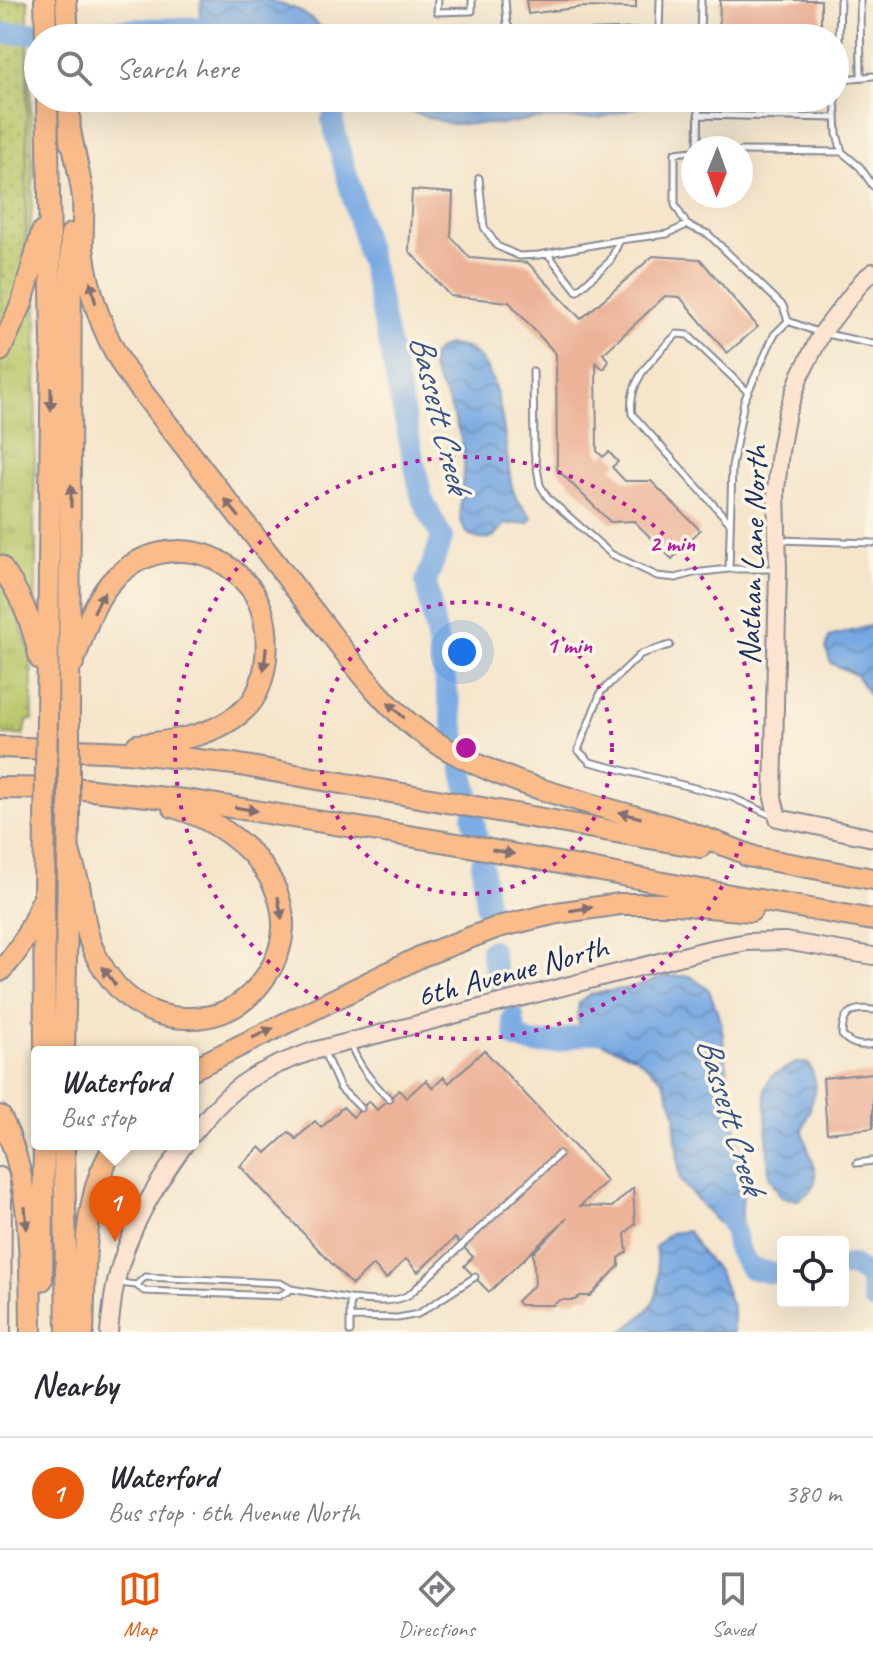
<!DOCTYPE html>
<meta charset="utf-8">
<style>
:root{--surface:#fff;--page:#f7f7f7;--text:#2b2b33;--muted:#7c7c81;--line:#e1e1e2;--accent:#ea580c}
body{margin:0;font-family:Caveat,sans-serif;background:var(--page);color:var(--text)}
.controls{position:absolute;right:24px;bottom:24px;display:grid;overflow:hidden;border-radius:8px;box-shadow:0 8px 32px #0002}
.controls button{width:72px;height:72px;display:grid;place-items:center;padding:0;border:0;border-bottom:2px solid var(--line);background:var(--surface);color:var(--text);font:40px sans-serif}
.compass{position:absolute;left:681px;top:136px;width:72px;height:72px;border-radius:50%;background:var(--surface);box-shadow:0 8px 32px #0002;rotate:181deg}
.you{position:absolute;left:462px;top:652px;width:28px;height:28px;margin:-20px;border:6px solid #fff;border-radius:50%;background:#1a73e8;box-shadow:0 0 0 12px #1a73e833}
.badge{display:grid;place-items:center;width:52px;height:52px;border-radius:50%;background:var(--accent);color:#fff;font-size:26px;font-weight:700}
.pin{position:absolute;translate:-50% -66px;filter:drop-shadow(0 2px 4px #0008)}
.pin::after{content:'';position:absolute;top:42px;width:28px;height:24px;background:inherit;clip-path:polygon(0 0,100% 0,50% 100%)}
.popup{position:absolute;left:31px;top:1046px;width:168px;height:104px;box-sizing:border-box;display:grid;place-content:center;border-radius:8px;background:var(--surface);filter:drop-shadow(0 2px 6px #0005);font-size:26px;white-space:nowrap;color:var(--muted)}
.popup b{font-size:30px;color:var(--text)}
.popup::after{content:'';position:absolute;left:50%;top:100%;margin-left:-16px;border:16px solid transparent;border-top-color:var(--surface)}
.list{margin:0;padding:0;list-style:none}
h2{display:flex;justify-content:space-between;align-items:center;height:104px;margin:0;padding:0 32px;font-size:34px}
h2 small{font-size:26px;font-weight:400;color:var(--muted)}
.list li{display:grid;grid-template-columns:52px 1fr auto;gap:24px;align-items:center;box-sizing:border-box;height:112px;padding:0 32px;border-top:2px solid var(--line)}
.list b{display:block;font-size:30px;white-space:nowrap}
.list p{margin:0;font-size:26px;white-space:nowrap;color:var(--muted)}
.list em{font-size:26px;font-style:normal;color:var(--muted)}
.icon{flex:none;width:44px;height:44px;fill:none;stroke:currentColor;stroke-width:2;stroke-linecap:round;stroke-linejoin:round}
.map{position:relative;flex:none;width:873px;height:1332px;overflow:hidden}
.search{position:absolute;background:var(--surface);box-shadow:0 8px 32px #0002;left:24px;right:24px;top:24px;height:88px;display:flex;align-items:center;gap:20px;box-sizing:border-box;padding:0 28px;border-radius:44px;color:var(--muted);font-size:30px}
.sheet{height:216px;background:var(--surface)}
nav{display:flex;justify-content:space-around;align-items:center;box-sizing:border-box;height:112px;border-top:2px solid var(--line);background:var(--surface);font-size:22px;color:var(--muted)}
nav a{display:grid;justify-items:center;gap:4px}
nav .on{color:var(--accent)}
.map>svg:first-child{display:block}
</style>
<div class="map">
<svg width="873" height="1332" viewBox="0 0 873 1332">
<defs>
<pattern id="grass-tufts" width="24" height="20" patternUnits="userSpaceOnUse" patternTransform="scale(2)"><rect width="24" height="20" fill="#b8c567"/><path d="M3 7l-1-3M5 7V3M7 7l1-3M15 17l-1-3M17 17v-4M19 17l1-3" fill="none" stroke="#95a058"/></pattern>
<pattern id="park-dots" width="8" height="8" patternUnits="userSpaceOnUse" patternTransform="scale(2)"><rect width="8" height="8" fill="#b8c567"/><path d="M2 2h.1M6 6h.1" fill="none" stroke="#95a058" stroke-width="1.8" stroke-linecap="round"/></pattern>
<pattern id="water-waves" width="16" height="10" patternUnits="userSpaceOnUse" patternTransform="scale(2)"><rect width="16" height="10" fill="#76a8e2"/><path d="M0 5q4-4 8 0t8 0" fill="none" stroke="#6089ba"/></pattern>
</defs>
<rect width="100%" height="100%" fill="#fcf5e5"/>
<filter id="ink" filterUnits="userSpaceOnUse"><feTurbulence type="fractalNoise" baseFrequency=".0125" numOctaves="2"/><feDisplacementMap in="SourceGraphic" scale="16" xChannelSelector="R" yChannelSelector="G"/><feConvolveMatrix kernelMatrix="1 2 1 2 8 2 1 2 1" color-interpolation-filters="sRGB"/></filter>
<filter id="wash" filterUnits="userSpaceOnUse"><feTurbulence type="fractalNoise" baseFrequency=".006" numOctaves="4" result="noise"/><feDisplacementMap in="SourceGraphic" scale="32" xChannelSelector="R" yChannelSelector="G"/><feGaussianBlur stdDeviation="1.8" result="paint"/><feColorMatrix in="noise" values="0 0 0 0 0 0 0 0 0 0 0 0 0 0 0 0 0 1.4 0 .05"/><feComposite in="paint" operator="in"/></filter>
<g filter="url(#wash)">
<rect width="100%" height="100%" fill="#f5e5cb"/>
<path fill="url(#grass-tufts)" stroke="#6a7a62" stroke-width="2" d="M28,36C30,114 39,195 25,272Z
M31,294H36L37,299L34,537L36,539V619L0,558V359Z
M0,576L8,586L31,655L33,720H28L23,735H0Z"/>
<path fill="url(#park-dots)" stroke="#6a7a62" stroke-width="2" d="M0,0H28L25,272L0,338Z"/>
<path fill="url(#water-waves)" stroke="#486ca0" stroke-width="2" d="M204,0H268L299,10L336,38H209L200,18L201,2Z
M364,98H652L647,105L600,118L534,119L504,124H451Z
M448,345C456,346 466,346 472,351C505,374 504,452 512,487C516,503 524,506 532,518L529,523L505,524C498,533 492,541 480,539C449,535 463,487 464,468C465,460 463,451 462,443C458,428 454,415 448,401C439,382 415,356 448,345Z
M873,625V701L856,675L831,663L826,649L829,637Z
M666,976H690L709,990L721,1022L731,1099L741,1163L743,1192L740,1236L716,1221L680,1180L675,1127L676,1115L663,1080L636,1057L585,1036L577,1018L579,1003L590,994L629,988Z
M796,1063H807C824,1084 809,1107 803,1130C804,1148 822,1170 813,1187C811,1192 803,1196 798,1200L781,1197L769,1176L765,1089L771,1076Z
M688,1231L702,1253L719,1272L733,1310V1332H622C661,1303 662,1295 655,1247L670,1233Z"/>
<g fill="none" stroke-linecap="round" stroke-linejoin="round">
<path stroke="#76a8e2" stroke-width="22" d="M0,34L204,27L249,23L282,38
M340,98L332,120L376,284L422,499L442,538L426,582L457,743
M462,766L468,792
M473,816L477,839
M482,863L487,909
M491,950L497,980
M513,1017L516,1038L535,1044L557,1042L584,1034L612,1031
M724,1205L735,1233L738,1250L750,1268L771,1273H783
M843,1266L851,1265L869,1276L873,1300"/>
</g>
<g id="blocks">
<path fill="#ecb398" d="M526,0H636V8L583,7L528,14Z
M720,0H821V24H816V38H710V34L719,35Z
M727,98H784V102L727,101Z
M412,190L453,193L451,237L470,258L528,263L581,319L653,256L700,259L758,327L727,353L680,297L665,296L603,354L609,361L604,369L596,363L597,451L603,457L609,452L618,462L612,467L625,481H651L700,530L672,559L634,521L610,522L557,469L556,354L509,302L450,296L409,251Z
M484,1050L607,1181L580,1206L612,1207L633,1188L635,1224L625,1234L627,1252L619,1258V1266L590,1296H580L575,1300H560L553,1305H520L517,1301L535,1284L533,1253L567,1218L489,1292L464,1266L473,1257L455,1238L418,1272L406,1259L386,1279L373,1265L352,1285L240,1166L260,1147L266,1153L289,1132L296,1139L315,1121L321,1128L343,1107L353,1117L369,1101L377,1110L399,1090L406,1098L426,1080L433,1088L444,1077L449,1083Z
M873,1073V1128L827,1133L823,1078Z"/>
</g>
</g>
<g filter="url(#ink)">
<use href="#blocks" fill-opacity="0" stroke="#888a94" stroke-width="2"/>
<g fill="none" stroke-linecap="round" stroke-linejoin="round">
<g stroke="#888a94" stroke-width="9">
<path id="lane" d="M438,0L437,12L472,11V0
M505,0L507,23L513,36L659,31L660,0
M860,0L861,77
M700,38L701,0
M835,59L839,39L840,0
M835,80L873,76
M835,95L837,134L842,152
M698,115L836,118
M698,148L699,98
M693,151L675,153V205L687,225L708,234L783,306L788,321
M741,151L842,152L860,167L873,186
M479,178L484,227L497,246L519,256L539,255L620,240L667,234L687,225
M548,254L577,291L610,261L620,240
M827,334L873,344
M533,371L534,451L540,485L548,498L611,554L657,576L676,578L693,573L729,569
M729,522L632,414C627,379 655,357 677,334L688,335L748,392
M779,540L873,543
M774,569H729L732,467L744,401L774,335L788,321L817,332
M670,645L641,654L601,692L578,750L590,762L731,797L773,816
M873,1010C852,1007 842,1013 842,1035C851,1045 860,1047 873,1044
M351,1045C359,1067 373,1083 389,1099
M323,1050L340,1088L361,1108
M857,1163L873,1161
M120,1283L136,1285L144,1291L279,1296L290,1290
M136,1285L145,1277L280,1283L291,1289L350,1299V1332
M350,1299C370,1300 392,1305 410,1294L559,1154
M350,1317L398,1318L418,1314L475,1277"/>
</g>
<g stroke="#888a94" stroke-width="20">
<path id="secondary" d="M873,272L863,280L822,333L800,376L787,413L780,451L776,490L778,569L773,798L778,818L873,838
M193,1134C208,1116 223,1098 242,1084C263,1069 289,1060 313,1051L710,949L747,942L785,941L873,956
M0,1176L3,1200L2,1332
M109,1332C111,1316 112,1299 116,1282C127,1231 155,1186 185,1144"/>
</g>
<g stroke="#888a94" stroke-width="24">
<path id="highway" d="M45,0L46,38
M66,0L68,38
M47,98L52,340L47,717
M69,98L70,142
M70,130C74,152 80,175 83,198C84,214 82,231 83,248C88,291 103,334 126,371C188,451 250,531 313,611C349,656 383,709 432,740C504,786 585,801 665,825C696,834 727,846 757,858
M0,351L22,303L42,232
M0,566C21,593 33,625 40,659
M73,663C84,635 93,597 117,576C152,544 203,542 238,575C243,580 250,586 254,593C266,613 268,636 266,658C264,676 259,696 246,708C217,736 175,741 137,745
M69,718L71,234
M0,747L127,752L234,764L700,847
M0,788L83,789L193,801L464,845L690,888L873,920
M69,850C72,862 76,874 79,885C84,912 85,938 99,961C118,995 145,1017 186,1018C216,1019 240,1009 260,984C321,909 250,828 173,807
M747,856L873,879
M0,971C20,952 31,928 41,903
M45,1052L44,895L45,821
M64,1052L69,821
M193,1069L422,956L498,927L557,913L620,904H676L751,911
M0,1116C33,1178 30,1264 31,1332
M64,1144L67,1332
M42,1280L44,1144
M83,1332C85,1285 83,1236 95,1190C99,1174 107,1159 115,1144"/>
</g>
<use href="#lane" stroke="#fff" stroke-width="5"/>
<use href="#secondary" stroke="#fde4d0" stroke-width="16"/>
<use href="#highway" stroke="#f9bc8a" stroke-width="20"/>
<g stroke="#888a94" stroke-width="24" stroke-linecap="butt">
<path id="highway-bridge" d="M69,718V821
M45,821L47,717"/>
</g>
<use href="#highway-bridge" stroke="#f9bc8a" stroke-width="20"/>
</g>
<defs><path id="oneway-solid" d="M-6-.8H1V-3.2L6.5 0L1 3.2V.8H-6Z" transform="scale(2)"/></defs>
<g fill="#7f6e72">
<use href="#oneway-solid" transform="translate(93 292) rotate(-103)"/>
<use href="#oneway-solid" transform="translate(51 399) rotate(90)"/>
<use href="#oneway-solid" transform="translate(71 496) rotate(-90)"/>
<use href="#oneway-solid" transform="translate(232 508) rotate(-128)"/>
<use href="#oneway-solid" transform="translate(99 602) rotate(-63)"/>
<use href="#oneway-solid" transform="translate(265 659) rotate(96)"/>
<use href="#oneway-solid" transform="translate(396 710) rotate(-136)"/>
<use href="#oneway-solid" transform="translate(246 809) rotate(9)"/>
<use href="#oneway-solid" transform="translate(630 815) rotate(-165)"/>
<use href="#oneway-solid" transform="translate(503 852) rotate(11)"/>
<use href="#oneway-solid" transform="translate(280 908) rotate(80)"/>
<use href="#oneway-solid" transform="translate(581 909) rotate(-9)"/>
<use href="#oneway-solid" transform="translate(109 976) rotate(-126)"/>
<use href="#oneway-solid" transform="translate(263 1033) rotate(-25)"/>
<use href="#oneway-solid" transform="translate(26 1218) rotate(85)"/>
</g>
</g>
<g fill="none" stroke="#b5179e" stroke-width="4" stroke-dasharray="4 8">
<circle cx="466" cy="748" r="146"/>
<circle cx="466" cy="748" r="291"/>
</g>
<g text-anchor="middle" stroke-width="7" stroke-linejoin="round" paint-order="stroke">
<g font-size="32" fill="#1b2f5e" stroke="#fcf5e5">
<text transform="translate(752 555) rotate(-88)" y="11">Nathan Lane North</text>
<text transform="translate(512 971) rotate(-15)" y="11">6th Avenue North</text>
</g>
<g font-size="34" font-style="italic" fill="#365386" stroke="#fcf5e5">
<text transform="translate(441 413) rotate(76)" y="12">Bassett Creek</text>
<text transform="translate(732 1115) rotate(73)" y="12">Bassett Creek</text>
</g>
</g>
<circle cx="466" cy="748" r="12" fill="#b5179e" stroke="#fcf5e5" stroke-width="4"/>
<g font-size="24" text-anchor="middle" font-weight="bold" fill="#b5179e" stroke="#fcf5e5" stroke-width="7" stroke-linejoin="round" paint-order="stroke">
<text x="672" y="551">2 min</text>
<text x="569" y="653">1 min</text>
</g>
</svg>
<div class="controls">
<button><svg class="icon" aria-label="locate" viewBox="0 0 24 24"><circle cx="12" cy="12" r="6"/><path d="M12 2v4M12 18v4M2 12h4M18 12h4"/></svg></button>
</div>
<svg class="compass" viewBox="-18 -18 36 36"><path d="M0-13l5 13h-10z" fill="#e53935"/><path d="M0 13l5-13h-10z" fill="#7c7c81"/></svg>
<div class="you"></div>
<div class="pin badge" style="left:115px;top:1242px">1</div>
<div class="popup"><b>Waterford</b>Bus stop</div>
<div class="search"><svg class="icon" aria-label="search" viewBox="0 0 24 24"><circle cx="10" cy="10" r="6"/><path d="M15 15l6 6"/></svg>Search here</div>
</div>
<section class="sheet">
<h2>Nearby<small></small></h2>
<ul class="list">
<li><span class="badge">1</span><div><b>Waterford</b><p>Bus stop · 6th Avenue North</p></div><em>380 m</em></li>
</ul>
</section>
<nav>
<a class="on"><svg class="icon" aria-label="map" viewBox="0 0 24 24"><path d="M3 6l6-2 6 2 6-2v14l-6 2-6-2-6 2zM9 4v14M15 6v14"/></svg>Map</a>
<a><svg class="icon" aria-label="directions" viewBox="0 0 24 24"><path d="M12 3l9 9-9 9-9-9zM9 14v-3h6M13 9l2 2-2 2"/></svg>Directions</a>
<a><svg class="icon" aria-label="saved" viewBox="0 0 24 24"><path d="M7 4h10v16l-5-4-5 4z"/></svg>Saved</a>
</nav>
